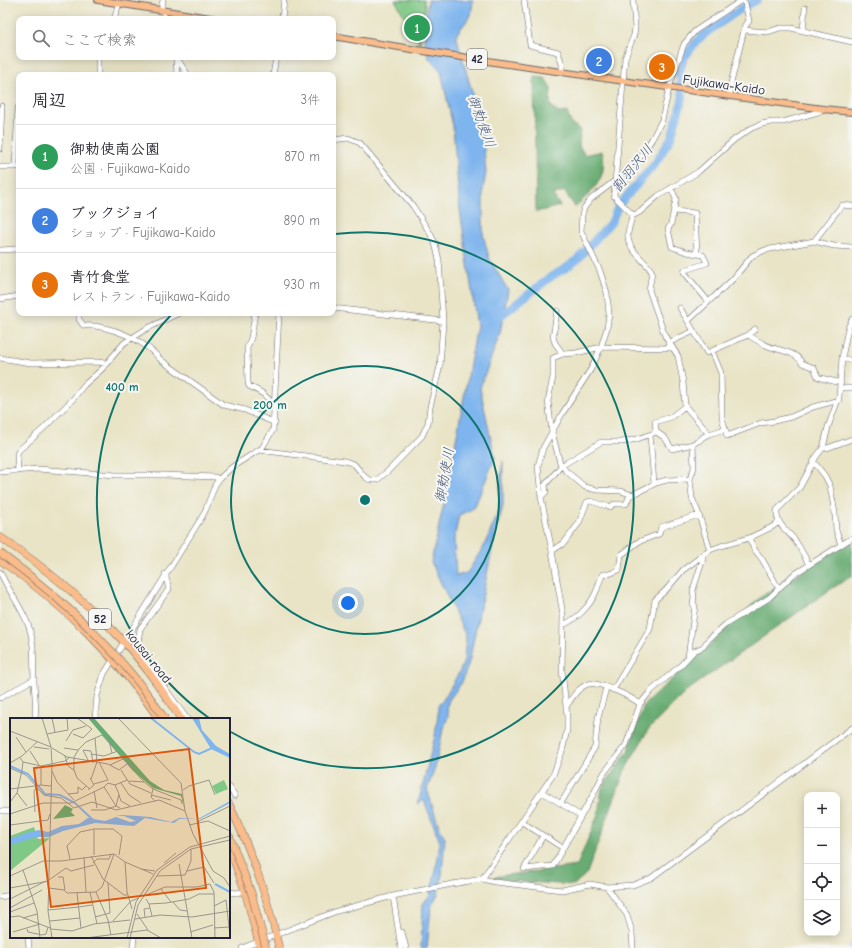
<!DOCTYPE html>
<html lang="ja">
<meta charset="utf-8">
<style>
:root{--surface:#fff;--page:#f2f2f3;--text:#2b2b33;--muted:#7c7c81;--line:#e1e1e2;--accent:#2563eb}
body{margin:0;font-family:"Comic Neue","Klee One",sans-serif;background:var(--page);color:var(--text)}
.controls{position:absolute;right:12px;bottom:12px;display:grid;overflow:hidden;border-radius:8px;box-shadow:0 2px 10px #0003}
.controls button{width:36px;height:36px;display:grid;place-items:center;padding:0;border:0;border-bottom:1px solid var(--line);background:var(--surface);color:var(--text);font:20px sans-serif}
.you{position:absolute;left:348px;top:603px;width:14px;height:14px;margin:-10px;border:3px solid #fff;border-radius:50%;background:#1a73e8;box-shadow:0 0 0 6px #1a73e833}
.badge{display:grid;place-items:center;width:26px;height:26px;border-radius:50%;background:var(--accent);color:#fff;font-size:13px;font-weight:700}
.pin{position:absolute;translate:-50% -50%;border:2px solid #fff;box-shadow:0 1px 4px #0006}
.list{margin:0;padding:0;list-style:none}
h2{display:flex;justify-content:space-between;align-items:center;height:52px;margin:0;padding:0 16px;font-size:17px}
h2 small{font-size:13px;font-weight:400;color:var(--muted)}
.list li{display:grid;grid-template-columns:26px 1fr auto;gap:12px;align-items:center;box-sizing:border-box;height:64px;padding:0 16px;border-top:1px solid var(--line)}
.list b{display:block;font-size:15px;white-space:nowrap}
.list p{margin:0;font-size:13px;white-space:nowrap;color:var(--muted)}
.list em{font-size:13px;font-style:normal;color:var(--muted)}
.icon{flex:none;width:22px;height:22px;fill:none;stroke:currentColor;stroke-width:2;stroke-linecap:round;stroke-linejoin:round}
.map{position:relative;flex:none;width:852px;height:948px;overflow:hidden}
.search{position:absolute;background:var(--surface);box-shadow:0 2px 10px #0003;left:16px;top:16px;width:320px;height:44px;display:flex;align-items:center;gap:10px;box-sizing:border-box;padding:0 14px;border-radius:8px;color:var(--muted);font-size:15px}
.panel{position:absolute;background:var(--surface);box-shadow:0 2px 10px #0003;left:16px;top:72px;width:320px;height:244px;border-radius:8px}
.map>svg:first-child{display:block}
</style>
<div class="map">
<svg width="852" height="948" viewBox="0 0 852 948">
<rect width="100%" height="100%" fill="#f6f6f2"/>
<filter id="ink" filterUnits="userSpaceOnUse"><feTurbulence type="fractalNoise" baseFrequency=".025" numOctaves="2"/><feDisplacementMap in="SourceGraphic" scale="8" xChannelSelector="R" yChannelSelector="G"/><feConvolveMatrix kernelMatrix="1 2 1 2 8 2 1 2 1" color-interpolation-filters="sRGB"/></filter>
<filter id="wash" filterUnits="userSpaceOnUse"><feTurbulence type="fractalNoise" baseFrequency=".012" numOctaves="4" result="noise"/><feDisplacementMap in="SourceGraphic" scale="16" xChannelSelector="R" yChannelSelector="G"/><feGaussianBlur stdDeviation="0.9" result="paint"/><feColorMatrix in="noise" values="0 0 0 0 0 0 0 0 0 0 0 0 0 0 0 0 0 1.4 0 .05"/><feComposite in="paint" operator="in"/></filter>
<g filter="url(#wash)">
<rect width="100%" height="100%" fill="#e9e4c6"/>
<path fill="#7fc885" stroke="#507560" d="M395,0H424L425,8L420,44Z"/>
<path fill="#67ac72" stroke="#446756" d="M534,77L545,78L551,88L550,104L558,113L567,112L571,123L580,130L579,146L585,155L602,151C609,177 593,191 575,207L564,191L553,195L560,206L536,212Z
M852,541V576L831,589L688,690L648,730L625,770L587,873L574,885L512,881L494,878L499,876L577,866L598,814L602,788L628,751L644,705L763,595Z"/>
<path fill="#7fb5ee" stroke="#506c94" d="M428,0H473L471,15L456,35L482,128L486,173L483,189V234L489,258L508,290L500,333L480,388L495,458L474,508L459,515L454,540L456,576L467,573L484,546L499,511L500,481L503,461V506L495,535L469,662L462,682L449,700L447,706L448,716L442,734L435,768L427,789L439,827L445,838L442,874L438,894L431,906L427,948H421L423,904L430,895L436,871L440,842L424,800L418,804L435,736L438,715V705L442,702L460,671L464,661L466,636L431,562L447,489L477,326L460,210L453,127L441,71L429,58L424,40Z"/>
<g fill="none" stroke-linecap="round" stroke-linejoin="round">
<path stroke="#7fb5ee" stroke-width="1.5" d="M850,948L852,944"/>
<path stroke="#7fb5ee" stroke-width="8" d="M494,321L552,276L566,268L577,260L612,221L618,206L654,165L671,138L683,97L679,73L684,58L696,42L706,33L741,9L757,0"/>
</g>
</g>
<g filter="url(#ink)">
<g fill="none" stroke-linecap="round" stroke-linejoin="round">
<g stroke="#68666c" stroke-width="6">
<path id="minor" d="M524,0L530,45L558,52L562,64V73
M633,0L635,28L634,35L625,58L614,196L632,214C632,222 627,229 628,237C629,251 645,260 652,272L649,290L665,336L678,356L683,382L685,406L709,434
M742,0L745,3L749,21L746,25L744,30
M161,11L163,0
M163,11L165,19
M114,19L119,4
M282,19L284,0
M803,31L805,8
M176,57L188,75
M176,58L177,75
M98,75V57
M273,75L276,57
M730,96L731,83L744,30L768,32L780,28H791L852,42
M0,149L2,106
M0,167H19
M15,167L18,108
M671,188L676,199L671,224L668,229L672,247L687,252L703,255L707,263L685,270L684,272L708,301
M674,211L695,213L697,254
M632,216L640,212L658,196L698,172L735,139L752,128L762,124L772,122H783L818,112L823,109
M814,241L834,246L852,247
M0,250L19,249
M0,299L19,296
M333,308L443,321
M680,308L707,353L748,335L755,329
M557,311L553,337L555,343L563,354
M79,313V319L83,325C87,326 91,326 95,326C120,330 145,341 161,360L224,405L245,410L275,423
M255,313L251,338L247,348L248,383L249,386L262,393L275,405
M688,321L733,279L752,256L765,250L814,241L842,205L852,206
M748,335C755,339 761,343 768,346C779,351 796,351 802,363L814,368L818,377L821,378L841,383
M668,343L694,331
M672,348L601,347L576,353L563,354L553,358V377L548,401L552,432L560,463L566,471L585,487L597,490L621,491L632,495L656,483L667,480L690,479
M712,351L721,373L722,417L727,436L761,423L774,421L791,417L813,407L839,400
M0,358L31,363L97,362L106,363
M842,358L852,361
M841,388H852
M655,431L665,438L672,449L693,444
M650,435L654,483
M823,448H827L852,439
M259,450L345,461L354,464L365,477L370,480H377L388,471L422,436L428,423L430,407L440,366L443,321L439,260L435,243L430,233L413,206L360,143L348,138L333,140
M814,462L825,476L830,486L835,513L836,530L841,545
M18,471L17,454L19,450L42,430L73,399L84,385L101,370L124,343L146,329L179,313
M0,472L38,469L116,475H163L215,477L219,479
M541,497L546,492L545,485L561,466L601,442H622L637,439L654,433L656,430L655,422L671,417L685,406
M749,538L754,549L762,559L779,589
M710,550L698,512L692,498L690,479L694,468L693,445L694,443L699,441L703,437L709,434L725,429
M552,551L564,543L579,523L587,502L590,501L610,507L614,504H626L630,495
M809,565C805,557 801,549 796,542C790,532 775,525 777,510L800,487L816,457L823,448L828,427L839,397L842,358L848,328L852,319
M0,572C8,590 23,609 29,627C35,644 33,661 34,679C34,693 37,704 35,719
M165,574L169,589L140,629L137,649L187,719
M563,625C577,619 590,606 596,592C599,586 599,580 603,574H609L619,570L621,555L638,542L659,534L661,527L699,515
M688,657L695,606L693,604L694,597L693,590L703,559V555
M613,690L650,629L655,600L666,590L683,570L710,550L721,546L749,538L772,527L779,522
M0,698L34,679
M566,707C572,698 577,688 588,684C598,681 632,697 640,704
M95,719L97,696L104,674L202,517L206,509L215,485L219,479L232,467L262,448L273,430L279,313
M229,787L235,796
M542,792L581,816
M561,803L595,747L598,718L606,688
M0,811H11
M522,822L563,848
M524,869L553,866L594,793L604,773L626,745L640,704L650,692L681,665L694,651L703,647L709,639L726,624L769,598L793,575L852,538
M524,869L543,836
M482,879L553,775L562,752L567,730V716L562,670L563,615L552,551L541,497L538,466L543,448L562,414L591,369L601,347L607,328L609,314L607,293L600,271L581,231L582,215L584,208L591,199L620,177L639,159L652,139L662,120L669,88L684,44L695,31L742,0
M607,887L627,915L632,932L633,948
M229,892L237,893L245,891
M393,896L401,948
M0,897L11,895
M402,932L406,948
M28,937L29,948
M133,948L134,937
M242,948L337,911L393,896L452,884L482,879L495,882L562,890L590,884L607,887L633,885L651,878L852,728"/>
</g>
<g stroke="#68666c" stroke-width="8">
<path id="major" d="M98,0L216,19
M333,36C496,64 659,86 823,109L852,112"/>
</g>
<g stroke="#68666c" stroke-width="8">
<path id="highway" d="M0,537C44,567 87,602 123,641C145,665 163,692 181,719
M0,560C61,602 118,658 159,719
M229,804C251,850 268,898 279,948
M229,847L245,891L260,948"/>
</g>
<use href="#minor" stroke="#fff" stroke-width="5"/>
<use href="#major" stroke="#f9bc8a" stroke-width="6"/>
<use href="#highway" stroke="#f9bc8a" stroke-width="7"/>
<g stroke="#68666c" stroke-width="8" stroke-linecap="butt">
<path id="highway-bridge" d="M0,553C63,599 122,653 165,719
M229,835L251,892L266,948"/>
</g>
<use href="#highway-bridge" stroke="#f9bc8a" stroke-width="7"/>
</g>
</g>
<g fill="none" stroke="#0f766e" stroke-width="2">
<circle cx="365" cy="500" r="134"/>
<path d="M209 718A268 268 0 0 1 172 314M335 234A268 268 0 1 1 231 732"/>
</g>
<g text-anchor="middle" stroke-width="4" stroke-linejoin="round" paint-order="stroke">
<g fill="#f6f6f2" stroke="#626272" stroke-width="1">
<rect x="467" y="49" width="20" height="20" rx="3"/>
<rect x="89" y="609" width="22" height="20" rx="3"/>
</g>
<g font-size="12" font-weight="bold" fill="#22223b">
<text x="477" y="63">42</text>
<text x="100" y="623">52</text>
</g>
<g font-size="13" fill="#22223b" stroke="#f6f6f2">
<text transform="translate(724 84) rotate(8)" y="5">Fujikawa-Kaido</text>
<text transform="translate(149 656) rotate(51)" y="5">kousai road</text>
</g>
<g font-size="14" font-style="italic" fill="#43557a" stroke="#f6f6f2">
<text transform="translate(482 121) rotate(70)" y="5">御勅使川</text>
<text transform="translate(632 168) rotate(-51)" y="5">割羽沢川</text>
<text transform="translate(444 475) rotate(-80)" y="5">御勅使川</text>
</g>
</g>
<g transform="translate(10 718)">
<rect width="220" height="220" fill="#e9e4c6"/>
<path d="M214,62L218,71L206,76L202,68ZM24,109L28,121L40,120L0,153V118Z" fill="#7fc885"/>
<path d="M78,0H84L140,63L154,72L172,76L174,90L171,78L143,70L123,53ZM55,87L63,91L61,94L65,98L43,101Z" fill="#67ac72"/>
<path d="M182,0H189L192,12L206,28L220,36V40L201,31ZM220,83V85L190,101H169L164,105L135,100L124,108L85,105L53,113L39,119H26L0,127V121L20,114L29,112L38,114L52,108L69,106L78,100L95,103L106,99L120,104L126,103L114,98H106L113,97L140,99L161,104L169,100L188,101Z" fill="#7fb5ee"/>
<path fill="none" stroke="#7fb5ee" stroke-width="2" d="M141,0L184,34L189,36L202,30M0,48L18,56L35,76L50,77L65,85L83,102M205,166L220,174"/>
<path fill="none" stroke="#99968e" stroke-width="1" d="M32,0L41,29L42,46L38,193L42,220M42,0L45,14M108,0L171,65L175,93L183,116L203,153L214,160L220,169M0,13L41,29M37,16L58,12L57,0M63,16L73,20L82,11L67,0M6,19L16,34M85,20L87,44M56,23L63,12L76,8M99,23L102,35M24,29L39,31M42,30L57,39L98,46L109,52L117,46M54,30L68,32M20,33L29,47M81,36L94,38L108,33M55,38L58,48L64,52L67,60L80,71M13,44L31,48L55,43L60,39M79,44L73,32L81,33L83,45M0,45L12,38L27,24M100,47L113,41M31,48V67L41,68M0,50L16,57L26,68M64,52V39L69,31L76,24L92,17L133,63L143,71L171,82L172,86M111,52L120,66L141,75M42,53L47,64L64,82M81,61L87,44M119,63L134,64M98,65L105,67L117,62M111,65L119,77L131,85M84,66L98,62L89,44M94,69L106,88L110,90M0,71L25,68L34,77L51,80L64,90L82,84L106,92L149,82L175,93M143,71L141,79L145,83M78,72L84,67L80,60M173,72L179,68L199,62L205,77M84,73L87,90M7,75L17,88M58,76L68,75V69L72,72L76,68M109,77L111,83L120,88M141,77L161,82M0,84L7,75L12,52L13,44L10,40M81,92H95L106,88L109,76L105,67M25,94L24,73L27,68L31,67M0,96L33,85H61L94,69L98,65M189,103L220,88M0,107L38,102L40,96M179,107L198,103L220,113M84,137V111M81,138L93,161L114,177H117M74,139L76,174M60,141L57,128L70,114L84,111H103L112,118L109,137M115,144L117,174L122,191M83,145L87,141H99L101,136M154,145L166,135M169,146L182,220M131,151L145,153M13,152L27,193L30,220M177,153L194,149L204,165M0,158L33,143H51L104,136L115,144L143,156M147,158L175,157L181,143V131M48,159H53L55,172M39,162L56,150L61,153L84,147M0,170L39,163M39,170L54,172L57,175L86,174L92,169L104,136M151,171L161,184M80,174L87,206M86,174L98,202L101,217M67,175L71,210M136,177L155,169H187L200,166L204,174L205,220M0,181L36,163M136,181L139,186L156,185L179,181L189,176H204M163,184L170,192L177,193M139,186L142,198M204,188L216,182L220,218M69,189L82,187M0,190L32,172M38,192L69,189M0,194L24,185M127,196L138,212M0,199L9,198L40,210M85,199L100,195L98,165M135,199L134,191L140,190M13,200L27,196M125,201L150,197L182,199L220,193M40,203L70,200M103,203L121,183L129,180M204,210L219,209M17,211L18,214L32,217L36,216L38,209M41,211L62,213L84,206L120,202M3,214L30,206M180,214L203,207M76,220L137,212L151,220M117,220L126,184L147,152L180,129L220,118M120,220L128,187L150,153L181,131L220,122"/>
<path fill="#de560e" fill-opacity="0.15" stroke="#de560e" stroke-width="2" d="M179,31L196,170L41,189L24,50Z"/>
<rect width="220" height="220" fill="none" stroke="#22223b" stroke-width="2"/>
</g>
<circle cx="365" cy="500" r="6" fill="#0f766e" stroke="#f6f6f2" stroke-width="2"/>
<g font-size="12" text-anchor="middle" font-weight="bold" fill="#0f766e" stroke="#f6f6f2" stroke-width="4" stroke-linejoin="round" paint-order="stroke">
<text x="122" y="391">400 m</text>
<text x="270" y="409">200 m</text>
</g>
</svg>
<div class="controls">
<button>+</button>
<button>−</button>
<button><svg class="icon" aria-label="locate" viewBox="0 0 24 24"><circle cx="12" cy="12" r="6"/><path d="M12 2v4M12 18v4M2 12h4M18 12h4"/></svg></button>
<button><svg class="icon" aria-label="layers" viewBox="0 0 24 24"><path d="M12 4l9 5-9 5-9-5zM3 14l9 5 9-5"/></svg></button>
</div>
<div class="you"></div>
<div class="pin badge" style="left:417px;top:28px;background:#2e9e5b">1</div>
<div class="pin badge" style="left:599px;top:61px;background:#3f7fe0">2</div>
<div class="pin badge" style="left:662px;top:67px;background:#e8710a">3</div>
<div class="search"><svg class="icon" aria-label="search" viewBox="0 0 24 24"><circle cx="10" cy="10" r="6"/><path d="M15 15l6 6"/></svg>ここで検索</div>
<section class="panel">
<h2>周辺<small>3件</small></h2>
<ul class="list">
<li><span class="badge" style="background:#2e9e5b">1</span><div><b>御勅使南公園</b><p>公園 · Fujikawa-Kaido</p></div><em>870 m</em></li>
<li><span class="badge" style="background:#3f7fe0">2</span><div><b>ブックジョイ</b><p>ショップ · Fujikawa-Kaido</p></div><em>890 m</em></li>
<li><span class="badge" style="background:#e8710a">3</span><div><b>青竹食堂</b><p>レストラン · Fujikawa-Kaido</p></div><em>930 m</em></li>
</ul>
</section>
</div>
